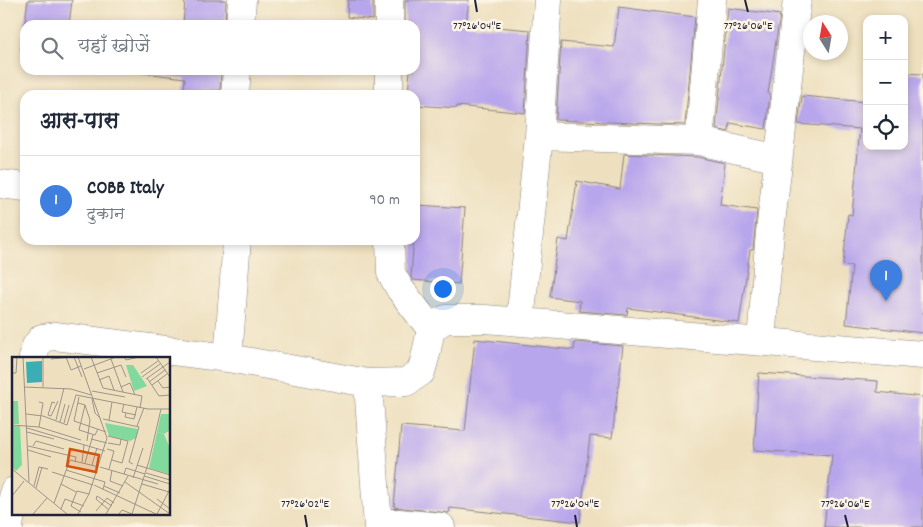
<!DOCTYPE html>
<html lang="hi">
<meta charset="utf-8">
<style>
:root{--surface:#fff;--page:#f2f2f3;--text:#1f2937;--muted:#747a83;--line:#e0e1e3;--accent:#c8321e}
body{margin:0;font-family:Dekko,"Playpen Sans Deva",sans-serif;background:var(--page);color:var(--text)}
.controls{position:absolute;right:15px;top:15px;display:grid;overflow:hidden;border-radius:10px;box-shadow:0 2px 8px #0003}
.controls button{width:45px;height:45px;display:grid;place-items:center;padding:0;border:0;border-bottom:1px solid var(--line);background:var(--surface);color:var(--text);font:25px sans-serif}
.compass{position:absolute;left:803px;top:15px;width:45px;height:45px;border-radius:50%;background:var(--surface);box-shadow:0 2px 8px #0003;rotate:349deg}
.you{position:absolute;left:442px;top:288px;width:18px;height:18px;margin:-12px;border:4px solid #fff;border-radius:50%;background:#1a73e8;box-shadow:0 0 0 8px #1a73e833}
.badge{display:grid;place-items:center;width:32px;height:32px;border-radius:50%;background:var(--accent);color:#fff;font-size:16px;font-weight:700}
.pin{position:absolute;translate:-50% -41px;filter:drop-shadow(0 1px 2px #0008)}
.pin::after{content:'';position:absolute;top:26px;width:18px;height:15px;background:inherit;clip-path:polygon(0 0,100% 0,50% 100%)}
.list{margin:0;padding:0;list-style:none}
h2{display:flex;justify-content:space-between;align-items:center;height:65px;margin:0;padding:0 20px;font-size:21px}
h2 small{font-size:16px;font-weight:400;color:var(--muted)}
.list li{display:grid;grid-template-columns:32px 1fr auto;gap:15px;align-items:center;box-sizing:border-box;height:90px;padding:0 20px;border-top:1px solid var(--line)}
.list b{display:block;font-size:19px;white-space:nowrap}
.list p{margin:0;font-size:16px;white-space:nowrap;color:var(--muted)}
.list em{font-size:16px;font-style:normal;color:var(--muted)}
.icon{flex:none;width:28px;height:28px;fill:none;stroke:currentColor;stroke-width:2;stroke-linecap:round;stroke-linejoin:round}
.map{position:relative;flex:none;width:923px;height:527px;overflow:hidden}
.search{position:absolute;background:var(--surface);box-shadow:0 2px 8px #0003;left:20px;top:20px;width:400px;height:55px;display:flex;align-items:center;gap:12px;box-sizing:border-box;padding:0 18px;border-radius:15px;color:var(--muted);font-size:19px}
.panel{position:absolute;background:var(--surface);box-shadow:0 2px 8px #0003;left:20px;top:90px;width:400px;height:155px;border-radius:15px}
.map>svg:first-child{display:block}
</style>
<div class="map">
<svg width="923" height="527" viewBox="0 0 923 527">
<rect width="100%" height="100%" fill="#fcf5e5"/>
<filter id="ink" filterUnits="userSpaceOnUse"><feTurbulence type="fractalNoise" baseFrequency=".02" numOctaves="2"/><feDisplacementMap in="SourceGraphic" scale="10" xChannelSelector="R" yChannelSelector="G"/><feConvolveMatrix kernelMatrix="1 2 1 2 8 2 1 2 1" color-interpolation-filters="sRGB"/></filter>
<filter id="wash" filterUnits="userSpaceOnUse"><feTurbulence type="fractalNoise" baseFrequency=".0096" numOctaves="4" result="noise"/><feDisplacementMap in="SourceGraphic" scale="20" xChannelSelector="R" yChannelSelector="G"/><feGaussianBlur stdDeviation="1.12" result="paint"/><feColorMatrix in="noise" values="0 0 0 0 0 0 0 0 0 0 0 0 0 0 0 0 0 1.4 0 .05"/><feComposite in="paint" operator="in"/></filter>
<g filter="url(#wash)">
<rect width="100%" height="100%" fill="#eee0bf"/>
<g id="blocks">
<path fill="#b8a6ec" d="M28,0H72L69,25H25V58H22L23,49H21Z
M185,0H226L225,25H183Z
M348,0H373V20L347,17Z
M405,0H469L466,24L530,30L525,113L457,106V108L415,105V95H408L410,70H415V25L405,24Z
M619,7L695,17L685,125L556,120L561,42L614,47Z
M728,8L780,15L768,94H770L766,129L730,123L729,132L716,129Z
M119,70H221L220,91L184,90L185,78Z
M904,73L923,74V333L846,324L852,266L843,265L848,214L852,215L860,129L798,124L802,96L866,102L867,90V146H904Z
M624,154L697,157L725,163L720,205L757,210L753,250H750L739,323L628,308L627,315L579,311L580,301L550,297L558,239L568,241L577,181L620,189Z
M416,205L465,208L459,284L413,280L411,277Z
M475,339L574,350L575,342L623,346L612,438L590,436L580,522L450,508L449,513L394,507L401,426L465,431Z
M759,373L878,381L877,392L923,397V527H824L832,455L754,450Z"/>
</g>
</g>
<g filter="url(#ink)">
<use href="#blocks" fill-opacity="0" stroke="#88817d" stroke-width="1"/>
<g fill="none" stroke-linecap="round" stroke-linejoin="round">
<g stroke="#88817d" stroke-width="29">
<path id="minor" d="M240,25L242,0
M389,25V0
M389,70V95
M235,95L237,70
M539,136L699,141L778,159
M699,141L712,0
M0,184L25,187
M390,240L391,273L400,289L431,329
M520,322L539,136L548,0
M761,341L770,232L797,0
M33,358L36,346L42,338L55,336L228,358L368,383L406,382L421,372L426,354L431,329L445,319H485L923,355
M228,358L237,240
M368,383L378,527
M378,521L441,527
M9,527L14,491"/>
</g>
<use href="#minor" stroke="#fff" stroke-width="28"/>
</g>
</g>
<path fill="none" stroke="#22223b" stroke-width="2" d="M475,0L477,12M745,0L748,12M305,515L307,527M575,515L577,527M845,515L848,527"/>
<g transform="translate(12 357)">
<rect width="158" height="158" fill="#eee0bf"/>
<path d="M0,44H6L7,67H0ZM149,57H157V74L152,77L145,75ZM93,66L126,72L124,81L118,84L97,79ZM0,69H8L10,108L4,114L0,110Z" fill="#82d99d"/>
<path d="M114,8H121L135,29L122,34Z" fill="#82d99d"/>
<path d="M145,75L152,77L157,89V117L137,111Z" fill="#82d99d"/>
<path d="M30,4V25L15,26L14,5Z" fill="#3badb4"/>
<path fill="none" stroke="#9c948a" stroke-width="1" d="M11,0L17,125M54,0L59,13L69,9M62,0L70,20M66,0L95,81L77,137L66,157M79,0L91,31L130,39L128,51M112,0L114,3L127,0M144,0L158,20M39,2L60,0M99,2L111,35M72,12L104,0M0,16H4L5,0M85,16L109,8L114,20M129,16L146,4M130,20L148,7M135,21L147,39L158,38M134,22L158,5M87,23L97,19L102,33M146,24L151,31L158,30M137,25L153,13M140,28L155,17M12,30L59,32L79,38M31,30V0M109,30L118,26L123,38M80,34L113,40M67,40L62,64L94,75M80,42L83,56L89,62M66,46L73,48L78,63L75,84M112,47L110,55L124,58M73,48L67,73L83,78L86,72M114,56L113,60L122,62L125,50M14,57L31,59L55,68L64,38L136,52H158M39,59L36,58L40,45L43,46M39,59L46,44M91,62L127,70L117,105L121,107M44,63L52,31M97,63L100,45M48,65L53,47M52,66L57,48M0,68L27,70L69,83M125,69L132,51M27,70L31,46L27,45M15,71L93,94M15,75L42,82M96,79L116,84L110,106L100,103M79,82L95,86M96,86L108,88L109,82M16,89L64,100L63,105M21,89L24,84L52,92M95,92L102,94L97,112M16,93L39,100M70,105L72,88M73,106L81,78M80,108L85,91M125,108L158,118M88,110L146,127M67,111L85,116M0,112L55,157M54,113L93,125L91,132M100,113L98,124L111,129M40,115L81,128M134,116L158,123M112,117L114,111L133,117M132,119L158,127M121,121L131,91M113,125L158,157M49,127L64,135M130,127L157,135M82,128L144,157M22,129L27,110L36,112M92,129L108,136M24,131L30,110M0,139L12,124M145,142L158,152M42,146L58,103L87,110M49,152L53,142L72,149M97,153L84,142L85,139L100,149M84,154L95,141L102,146M69,155L59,149L65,134L77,137M21,157L35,141M94,157L116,119M107,157L110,153L120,157M120,157L137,104L149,52M145,157L158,132"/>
<path fill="#d45411" fill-opacity="0.15" stroke="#d45411" stroke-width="2.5" d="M58,92L87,98L84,115L55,109Z"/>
<rect width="158" height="158" fill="none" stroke="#22223b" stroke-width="2.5"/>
</g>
<g font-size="12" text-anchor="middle" fill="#22223b" stroke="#fcf5e5" stroke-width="5" stroke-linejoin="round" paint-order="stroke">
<text x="477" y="29">77°26'04"E</text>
<text x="748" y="29">77°26'06"E</text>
<text x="305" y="507">77°26'02"E</text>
<text x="575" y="507">77°26'04"E</text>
<text x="845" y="507">77°26'06"E</text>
</g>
</svg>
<div class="controls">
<button>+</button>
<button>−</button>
<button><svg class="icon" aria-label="locate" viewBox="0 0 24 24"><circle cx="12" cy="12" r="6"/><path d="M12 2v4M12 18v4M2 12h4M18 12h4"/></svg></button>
</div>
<svg class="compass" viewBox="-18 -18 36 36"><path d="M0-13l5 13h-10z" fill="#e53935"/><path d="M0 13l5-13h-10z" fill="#747a83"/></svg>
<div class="you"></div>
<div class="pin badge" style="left:886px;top:301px;background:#3f7fe0">1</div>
<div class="search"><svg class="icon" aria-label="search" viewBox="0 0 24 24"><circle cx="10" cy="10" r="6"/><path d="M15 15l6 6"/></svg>यहाँ खोजें</div>
<section class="panel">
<h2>आस-पास<small></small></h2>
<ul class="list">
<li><span class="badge" style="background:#3f7fe0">1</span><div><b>COBB Italy</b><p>दुकान</p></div><em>90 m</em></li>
</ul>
</section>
</div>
